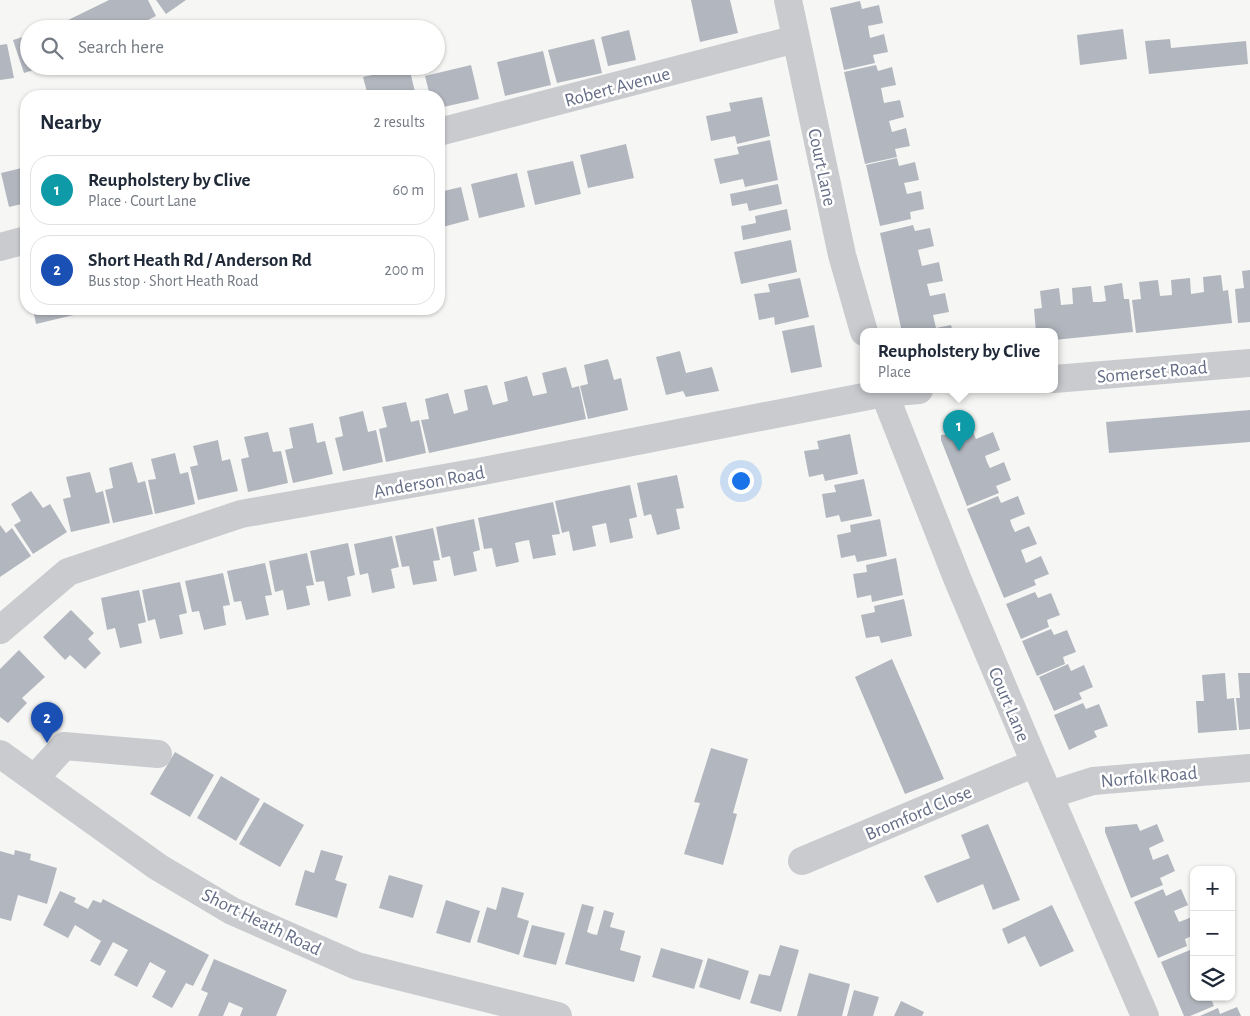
<!DOCTYPE html>
<meta charset="utf-8">
<style>
:root{--surface:#fff;--page:#f2f2f3;--text:#1f2937;--muted:#747a83;--line:#e0e1e3;--accent:#7a522e}
body{margin:0;font-family:"Alegreya Sans",sans-serif;background:var(--page);color:var(--text)}
.controls{position:absolute;right:15px;bottom:15px;display:grid;overflow:hidden;border-radius:10px;box-shadow:0 1px 4px #0004}
.controls button{width:45px;height:45px;display:grid;place-items:center;padding:0;border:0;border-bottom:1px solid var(--line);background:var(--surface);color:var(--text);font:25px sans-serif}
.you{position:absolute;left:740px;top:480px;width:18px;height:18px;margin:-12px;border:4px solid #fff;border-radius:50%;background:#1a73e8;box-shadow:0 0 0 8px #1a73e833}
.badge{display:grid;place-items:center;width:32px;height:32px;border-radius:50%;background:var(--accent);color:#fff;font-size:16px;font-weight:700}
.pin{position:absolute;translate:-50% -41px;filter:drop-shadow(0 1px 2px #0008)}
.pin::after{content:'';position:absolute;top:26px;width:18px;height:15px;background:inherit;clip-path:polygon(0 0,100% 0,50% 100%)}
.popup{position:absolute;left:860px;top:328px;width:198px;height:65px;box-sizing:border-box;display:grid;place-content:center;border-radius:10px;background:var(--surface);filter:drop-shadow(0 1px 4px #0005);font-size:16px;white-space:nowrap;color:var(--muted)}
.popup b{font-size:19px;color:var(--text)}
.popup::after{content:'';position:absolute;left:50%;top:100%;margin-left:-10px;border:10px solid transparent;border-top-color:var(--surface)}
.list{margin:0;padding:0;list-style:none}
h2{display:flex;justify-content:space-between;align-items:center;height:65px;margin:0;padding:0 20px;font-size:21px}
h2 small{font-size:16px;font-weight:400;color:var(--muted)}
.list li{display:grid;grid-template-columns:32px 1fr auto;gap:15px;align-items:center;box-sizing:border-box;height:70px;margin:0 10px 10px;padding:0 10px;border:1px solid var(--line);border-radius:20px}
.list b{display:block;font-size:19px;white-space:nowrap}
.list p{margin:0;font-size:16px;white-space:nowrap;color:var(--muted)}
.list em{font-size:16px;font-style:normal;color:var(--muted)}
.icon{flex:none;width:28px;height:28px;fill:none;stroke:currentColor;stroke-width:2;stroke-linecap:round;stroke-linejoin:round}
.map{position:relative;flex:none;width:1250px;height:1016px;overflow:hidden}
.search{position:absolute;background:var(--surface);box-shadow:0 1px 4px #0004;left:20px;top:20px;width:425px;height:55px;display:flex;align-items:center;gap:12px;box-sizing:border-box;padding:0 18px;border-radius:28px;color:var(--muted);font-size:19px}
.panel{position:absolute;background:var(--surface);box-shadow:0 1px 4px #0004;left:20px;top:90px;width:425px;height:225px;border-radius:20px}
.map>svg:first-child{display:block}
</style>
<div class="map">
<svg width="1250" height="1016" viewBox="0 0 1250 1016">
<rect width="100%" height="100%" fill="#f6f7f4"/>
<path fill="#b2b6be" d="M109,0H148L156,16L130,29H65L62,23Z
M156,0H186L166,14Z
M691,0H730L738,33L700,42Z
M860,1L862,9L879,5L883,23L868,26L870,38L884,34L888,52L873,55L875,63L844,70L830,8Z
M1123,29L1127,59L1080,65L1077,35Z
M629,30L636,60L608,66L601,37Z
M29,35V66L43,67L24,73L13,40Z
M594,39L602,73L557,83L548,50Z
M1170,39L1171,48L1246,41L1248,64L1149,74L1145,41Z
M7,44L14,78L0,80V45Z
M543,51L551,85L505,96L497,62Z
M471,65L479,99L439,108V96H430L425,76Z
M876,65L878,71L892,67L896,85L881,88L884,103L900,100L904,117L889,121L892,132L906,128L910,146L895,149L897,157L865,164L844,72Z
M409,67L416,96H368L363,77Z
M762,97L770,136L737,144L735,136L711,141L706,116L731,111L729,103Z
M770,140L778,180L745,187L743,179L720,184L714,159L739,154L737,147Z
M626,144L634,178L588,188L580,155Z
M897,158L899,166L915,162L919,180L904,183L907,194L921,191L924,209L910,212L911,219L880,226L866,165Z
M573,161L581,194L535,205L527,171Z
M26,167V203L9,207L1,173Z
M517,173L525,207L479,218L471,184Z
M778,184L782,204L749,211L747,203L732,206L730,194Z
M461,187L469,220L439,228V192Z
M787,209L791,230L743,240L741,226L756,223L755,216Z
M913,225L915,231L930,228L934,246L918,250L922,266L939,262L941,272L943,281L927,284L930,296L945,293L949,312L933,315L936,328L951,325L953,332H902L880,233Z
M791,240L797,272L741,284L734,252Z
M1250,270V322L1238,323L1235,289L1244,288L1242,271Z
M1221,275L1223,291L1228,290L1232,323L1136,333L1132,300L1141,299L1139,282L1158,280L1160,296L1172,295L1171,280L1190,278L1191,294L1204,292L1203,277Z
M800,278L809,317L775,325L774,317L759,320L754,294L770,292L768,284Z
M1122,283L1124,299H1129L1133,332L1054,340V332H1036L1034,309L1042,308L1040,291L1059,288L1061,305L1073,304L1072,288L1091,286L1093,302H1100L1106,301L1104,286Z
M33,309H81L82,313L36,324Z
M814,325L822,367L791,373L782,331Z
M680,351L686,373L712,367L719,391L686,397L683,391L666,395L656,357Z
M608,359L614,380L621,378L628,410L588,419L580,386L588,384L584,365Z
M566,367L572,388L579,386L586,419L429,453L421,420L429,419L425,399L448,393L454,414L468,410L464,390L487,385L493,405L508,401L504,382L527,376L533,396L547,393L542,373Z
M406,402L411,422L419,420L426,453L386,462L379,429L387,427L382,407Z
M1250,410V442L1109,453L1106,422Z
M363,411L368,432L376,430L383,462L343,471L335,438L343,436L339,417Z
M313,423L317,443L325,441L333,474L293,483L285,450L293,448L289,428Z
M268,432L273,452L281,451L288,483L248,492L241,459L249,457L244,437Z
M973,432L976,439L993,432L1000,450L985,456L987,462L990,468L1004,462L1011,480L996,486L999,493L967,506L941,440V435Z
M850,434L858,474L825,481L823,474L809,477L804,451L819,449L817,441Z
M218,440L222,461L230,459L238,491L198,500L190,467L198,465L193,446Z
M175,453L180,474L188,472L195,504L155,514L148,480L156,479L151,459Z
M132,462L138,483L145,481L153,514L113,523L105,490L113,488L109,468Z
M90,472L96,493L103,491L110,523L71,532L63,499L71,497L66,477Z
M677,475L684,508L676,509L680,529L657,535L651,514L644,516L637,483Z
M864,479L872,516L841,522L839,515L826,518L822,494L836,492L834,485Z
M630,485L637,517L629,519L633,538L610,543L606,523L592,526L596,546L573,551L569,531L562,533L555,501Z
M31,491L43,508L50,504L67,532L33,554L14,525L21,521L11,504Z
M998,496L1001,503L1018,496L1025,514L1010,520L1012,526L1015,532L1029,526L1037,544L1021,550L1026,563L1041,556L1049,574L1034,580L1036,585L1004,598L967,509Z
M553,502L560,534L552,535L556,555L533,559L529,540L523,541L515,543L519,562L496,567L492,548L484,549L478,518Z
M474,519L480,550L473,552L477,571L454,576L450,556L442,558L436,527Z
M880,519L887,556L857,562L855,555L841,558L837,535L851,532L850,525Z
M0,525L6,533L12,528L31,556L0,577Z
M433,528L440,560L433,561L437,581L413,585L409,566L402,567L395,536Z
M392,536L399,567L391,569L395,588L372,593L368,573L360,575L354,544Z
M348,543L355,575L347,577L351,596L328,601L324,581L316,582L310,551Z
M307,553L314,585L306,586L310,605L287,610L283,590L275,592L269,561Z
M896,558L903,595L872,602L871,595L857,598L853,574L867,572L866,565Z
M265,563L272,595L265,596L269,615L246,620L241,601L234,602L227,571Z
M223,573L230,605L223,606L226,625L204,630L199,611L192,612L185,581Z
M180,582L187,613L179,615L183,634L160,639L155,619L148,621L142,590Z
M139,590L146,622L138,624L142,643L120,648L115,628L107,630L101,598Z
M1035,592L1038,598L1051,593L1060,615L1047,620L1049,627L1021,639L1006,604Z
M904,599L912,636L881,643L879,636L866,638L861,615L875,612L874,606Z
M71,610L94,633L88,639L101,653L85,669L70,655L65,660L43,637Z
M1051,629L1054,635L1067,630L1076,652L1063,657L1065,664L1037,676L1022,641Z
M19,650L45,677L22,698L27,703L8,723L0,717V669Z
M892,659L944,779L905,794L855,677Z
M1068,664L1071,671L1084,665L1093,687L1079,693L1082,699L1054,711L1039,677Z
M1225,673L1227,699L1234,698L1237,730L1198,733L1196,701H1204L1202,675Z
M1238,673H1250V729L1239,730L1236,698H1240Z
M1083,703L1086,709L1099,704L1108,726L1094,731L1097,737L1069,750L1054,715Z
M711,748L748,759L733,813L737,814L723,865L684,854L700,803L694,802Z
M175,752L214,775L190,817L150,794Z
M221,776L260,799L236,841L197,818Z
M264,802L304,825L280,867L239,844Z
M988,824L1020,900L993,910L983,884L937,903L924,876L970,858L961,835Z
M1137,824L1140,831L1157,824L1164,841L1149,848L1153,860L1168,854L1175,871L1160,878L1163,885L1131,898L1105,832V827Z
M15,850L31,854L30,860L57,868L47,904L18,895L11,921L0,918V851L14,855Z
M321,850L343,856L335,880L347,884L337,918L295,905L305,870L314,873Z
M389,875L423,885L413,918L379,908Z
M502,887L524,893L517,917L529,921L519,955L477,942L487,907L496,910Z
M1163,889L1166,896L1181,889L1188,905L1174,911L1179,922L1192,917L1194,922V935L1185,939L1187,946L1158,958L1134,902Z
M60,891L76,898L74,902L88,909L93,900L101,903L103,899L209,955L193,986L186,983L172,1008L152,997L166,971L150,962L137,987L114,975L128,950L113,942L100,966L90,961L101,941L75,925L68,938L43,925Z
M446,900L480,911L470,943L436,933Z
M582,904L594,907L587,932L592,934L597,935L604,910L614,913L610,927L625,931L620,950L641,956L634,982L565,964Z
M1052,905L1074,951L1040,967L1025,936L1008,944L1002,929Z
M532,925L565,933L556,965L523,957Z
M780,945L799,950L781,1012L750,1003L759,974L770,976Z
M661,948L703,960L694,989L652,977Z
M1190,950L1194,955V997H1216L1211,999L1214,1006L1190,1016H1184L1161,962Z
M708,958L749,971L740,1000L699,987Z
M214,959L287,990L276,1016H240L243,1008L229,1002L223,1016H198L208,993L201,990Z
M809,973L850,984L842,1016H797Z
M854,990L879,997L873,1016H847Z
M901,1001L924,1012L922,1016H894Z
M1237,1007L1241,1016H1200L1218,1008L1220,1014Z"/>
<g fill="none" stroke-linecap="round" stroke-linejoin="round">
<path stroke="#c9cbcf" stroke-width="28" d="M788,0L842,255L864,332
M439,132L796,39
M0,247L26,240
M1054,379L1250,363
M883,390L957,578L1035,763L1145,1016
M0,630L68,572L241,514L478,472L884,393L919,390
M0,754L158,867L232,911L357,966L558,1016
M35,778L64,746L158,754
M1049,795L1093,781L1250,768
M802,861L1035,763"/>
</g>
<g text-anchor="middle" stroke-width="5" stroke-linejoin="round" paint-order="stroke">
<g font-size="19" fill="#656e86" stroke="#fff">
<text transform="translate(617 86) rotate(-15)" y="7">Robert Avenue</text>
<text transform="translate(823 167) rotate(78)" y="7">Court Lane</text>
<text transform="translate(1152 371) rotate(-5)" y="7">Somerset Road</text>
<text transform="translate(429 481) rotate(-10)" y="7">Anderson Road</text>
<text transform="translate(1010 704) rotate(67)" y="7">Court Lane</text>
<text transform="translate(1149 776) rotate(-5)" y="7">Norfolk Road</text>
<text transform="translate(918 812) rotate(-23)" y="7">Bromford Close</text>
<text transform="translate(262 921) rotate(26)" y="7">Short Heath Road</text>
</g>
</g>
</svg>
<div class="controls">
<button>+</button>
<button>−</button>
<button><svg class="icon" aria-label="layers" viewBox="0 0 24 24"><path d="M12 4l9 5-9 5-9-5zM3 14l9 5 9-5"/></svg></button>
</div>
<div class="you"></div>
<div class="pin badge" style="left:959px;top:451px;background:#0f9aa8">1</div>
<div class="popup"><b>Reupholstery by Clive</b>Place</div>
<div class="pin badge" style="left:47px;top:743px;background:#1a4fb4">2</div>
<div class="search"><svg class="icon" aria-label="search" viewBox="0 0 24 24"><circle cx="10" cy="10" r="6"/><path d="M15 15l6 6"/></svg>Search here</div>
<section class="panel">
<h2>Nearby<small>2 results</small></h2>
<ul class="list">
<li><span class="badge" style="background:#0f9aa8">1</span><div><b>Reupholstery by Clive</b><p>Place · Court Lane</p></div><em>60 m</em></li>
<li><span class="badge" style="background:#1a4fb4">2</span><div><b>Short Heath Rd / Anderson Rd</b><p>Bus stop · Short Heath Road</p></div><em>200 m</em></li>
</ul>
</section>
</div>
